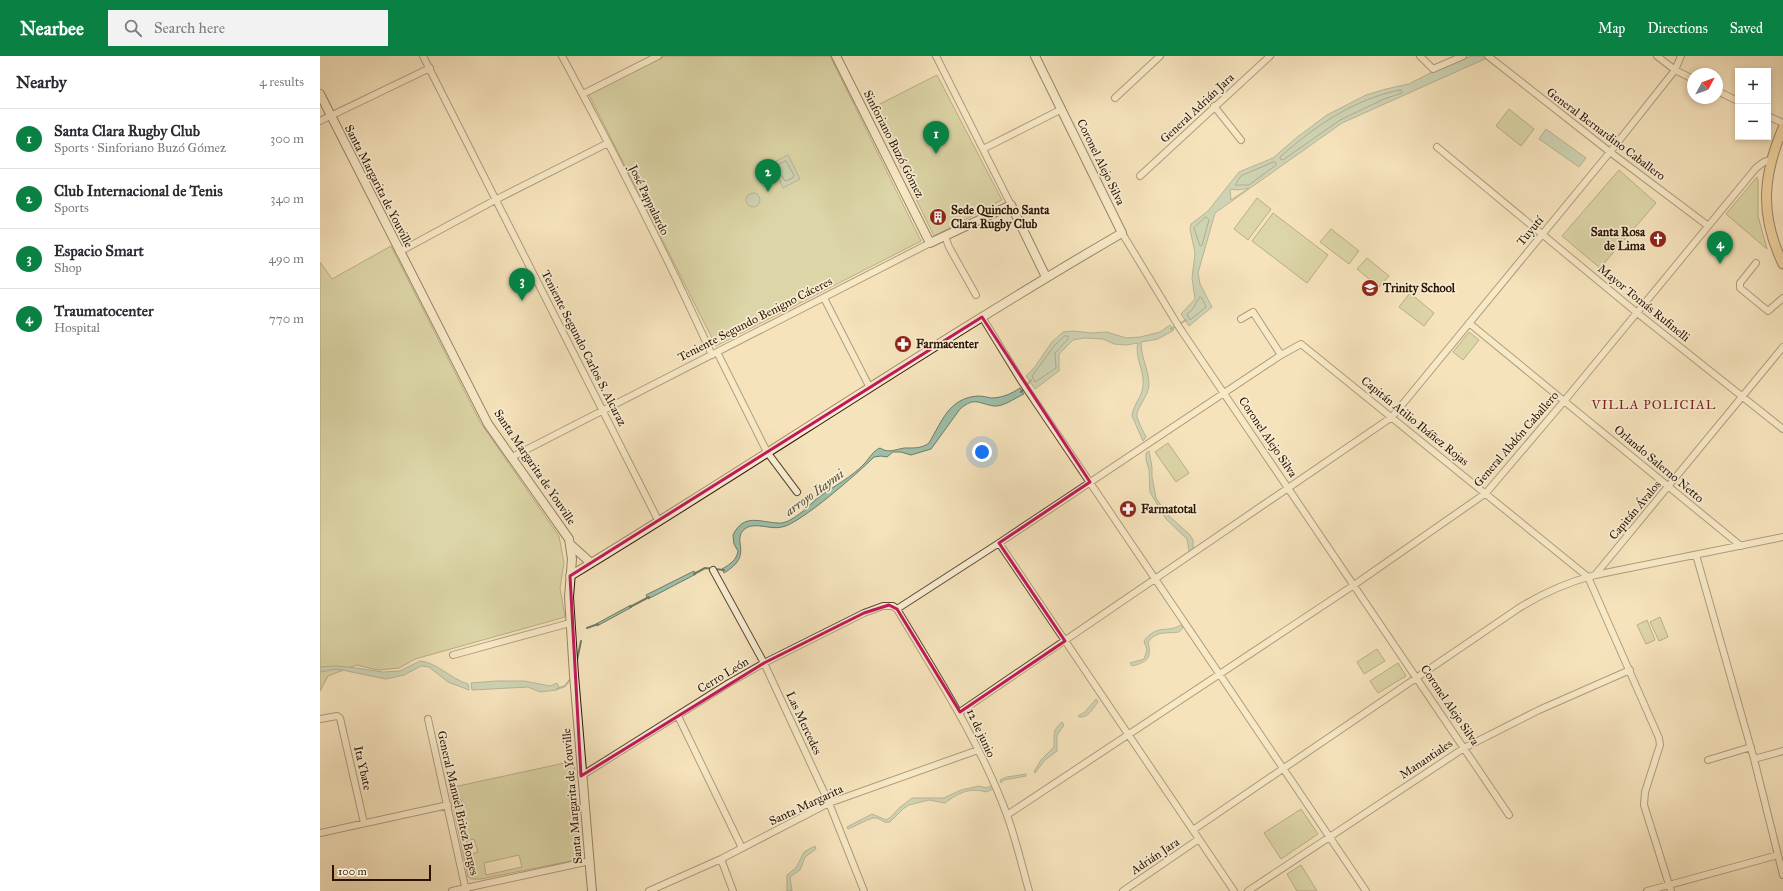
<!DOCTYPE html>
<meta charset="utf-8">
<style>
:root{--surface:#fff;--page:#f2f2f3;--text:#2b2b33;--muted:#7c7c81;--line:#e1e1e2;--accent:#0b8043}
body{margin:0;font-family:"IM FELL Great Primer",serif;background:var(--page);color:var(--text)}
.controls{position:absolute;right:12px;top:12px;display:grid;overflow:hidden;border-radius:0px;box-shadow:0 2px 6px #0003}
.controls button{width:36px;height:36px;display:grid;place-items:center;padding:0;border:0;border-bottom:1px solid var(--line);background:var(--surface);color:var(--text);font:20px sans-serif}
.compass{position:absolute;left:1367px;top:12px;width:36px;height:36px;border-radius:50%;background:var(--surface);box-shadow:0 2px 6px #0003;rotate:49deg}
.scale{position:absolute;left:12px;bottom:10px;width:99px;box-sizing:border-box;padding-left:4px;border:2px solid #2b1300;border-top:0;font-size:11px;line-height:14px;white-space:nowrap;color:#2b1300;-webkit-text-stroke:3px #f8edd3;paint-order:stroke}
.you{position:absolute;left:662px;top:396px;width:14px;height:14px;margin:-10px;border:3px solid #fff;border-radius:50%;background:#1a73e8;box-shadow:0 0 0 6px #1a73e833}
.badge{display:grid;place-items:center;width:26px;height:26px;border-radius:50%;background:var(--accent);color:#fff;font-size:13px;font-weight:700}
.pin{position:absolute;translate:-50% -33px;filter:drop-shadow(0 1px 2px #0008)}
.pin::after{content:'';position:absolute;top:21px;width:14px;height:12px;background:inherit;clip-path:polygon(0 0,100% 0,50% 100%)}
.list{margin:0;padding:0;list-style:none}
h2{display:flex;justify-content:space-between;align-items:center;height:52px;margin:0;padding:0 16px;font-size:17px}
h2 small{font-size:13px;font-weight:400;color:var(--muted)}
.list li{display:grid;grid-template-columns:26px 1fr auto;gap:12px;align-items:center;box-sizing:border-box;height:60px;padding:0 16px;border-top:1px solid var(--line)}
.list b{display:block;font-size:15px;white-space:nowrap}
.list p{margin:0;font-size:13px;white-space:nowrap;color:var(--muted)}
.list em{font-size:13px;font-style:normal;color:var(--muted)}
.icon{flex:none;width:22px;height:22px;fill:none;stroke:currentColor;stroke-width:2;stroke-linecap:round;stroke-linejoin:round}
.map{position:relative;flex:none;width:1463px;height:835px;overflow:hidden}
header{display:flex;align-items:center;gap:24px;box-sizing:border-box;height:56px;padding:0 20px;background:var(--accent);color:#fff}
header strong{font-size:19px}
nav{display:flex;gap:22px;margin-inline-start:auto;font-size:14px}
.search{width:280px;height:36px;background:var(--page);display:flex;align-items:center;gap:10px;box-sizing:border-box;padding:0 14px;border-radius:0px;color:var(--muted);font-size:15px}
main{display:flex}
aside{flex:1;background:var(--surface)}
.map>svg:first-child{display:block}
</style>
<header>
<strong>Nearbee</strong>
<div class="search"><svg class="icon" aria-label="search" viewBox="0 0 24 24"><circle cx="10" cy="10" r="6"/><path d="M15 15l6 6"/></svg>Search here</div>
<nav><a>Map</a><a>Directions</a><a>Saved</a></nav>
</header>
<main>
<aside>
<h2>Nearby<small>4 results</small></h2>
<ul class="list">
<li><span class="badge">1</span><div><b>Santa Clara Rugby Club</b><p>Sports · Sinforiano Buzó Gómez</p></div><em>300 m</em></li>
<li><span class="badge">2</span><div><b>Club Internacional de Tenis</b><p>Sports</p></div><em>340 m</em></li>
<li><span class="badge">3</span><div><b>Espacio Smart</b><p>Shop</p></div><em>490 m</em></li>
<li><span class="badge">4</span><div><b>Traumatocenter</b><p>Hospital</p></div><em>770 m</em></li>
</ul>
</aside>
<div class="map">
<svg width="1463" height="835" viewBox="0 0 1463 835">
<rect width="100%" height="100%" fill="#f5e3bc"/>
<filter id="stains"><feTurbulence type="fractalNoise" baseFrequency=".005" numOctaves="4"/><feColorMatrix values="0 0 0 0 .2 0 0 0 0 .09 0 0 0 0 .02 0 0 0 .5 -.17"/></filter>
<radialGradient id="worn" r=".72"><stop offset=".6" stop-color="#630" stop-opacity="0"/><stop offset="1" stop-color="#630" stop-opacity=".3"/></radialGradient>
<path fill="#bdc38f" stroke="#746b48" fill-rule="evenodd" d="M345,0H510L601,185L396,290L268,37Z
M617,19L682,144L614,180L552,52Z
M1189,53L1214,73L1201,90L1176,70Z
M1299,114L1336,147L1280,212L1242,180Z
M1437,121L1438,124V160L1447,193L1406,158Z
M937,142L951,153L928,184L914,173Z
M953,157L1008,199L987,227L932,185Z
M1011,173L1039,195L1029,208L1000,186Z
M71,190L160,366L239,480L244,507L240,532L245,561L95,603L79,612L58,614L36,609L8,620L0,635V206L12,223Z
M1047,202L1069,220L1059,231L1037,213Z
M1090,237L1114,257L1104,270L1079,251Z
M1149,276L1159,284L1143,304L1133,296Z
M848,387L869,417L856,426L835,396Z
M1340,561L1348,581L1339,585L1330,566Z
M1327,564L1335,584L1326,588L1317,569Z
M1057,593L1065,605L1044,618L1037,606Z
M1078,607L1086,620L1058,637L1050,625Z
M254,705L261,803L161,823H151L148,821L133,750L142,748L140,742L132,745L129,732ZM154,783L158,796L151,798L147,785ZM199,799L202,811L166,819L164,807Z
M981,753L998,778L961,803L944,777Z
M981,809L997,835H977L967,818Z"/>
<path fill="#9dbfaa" stroke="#6f7a66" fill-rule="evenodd" d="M1152,0H1166L1167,2L1022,67L895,157L878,217L880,228L892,251L869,270L861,258L875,243L872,222L875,197L870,173L871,168L888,155L919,116L953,102L976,82L1007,59L1046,39L1066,33L1089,28L1126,9ZM929,132L911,144L910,133L918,134Z
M1226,73L1266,102L1259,111L1219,83Z
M468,99L480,123L463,132L459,123L443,131L435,116Z
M426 144a7 7 0 1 1 14 0a7 7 0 1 1-14 0Z
M850,269L854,274L838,283L821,286C821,302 829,314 829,329C829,340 815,353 817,361C819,367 823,375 826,381L823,385L812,360C813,349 822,341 823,330C825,315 814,301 818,287L806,289L794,288L783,283L764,282L753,284L739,298V315L715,333L706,320L714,312L732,286L743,276L753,275L772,277L787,276L806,282L820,281L840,276Z
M700,332L704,338C695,342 683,351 674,350C659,348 655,340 640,353L611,393L591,399L581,396H573L567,401L561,400L554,401C539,416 480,468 462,471C451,474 435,466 426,472C409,484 436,498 404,517L402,513C409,509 417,504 418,495L414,488L413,479C424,457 439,466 458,467C465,468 472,463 478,459C486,454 491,447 499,441C514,430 532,421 545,407C550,401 553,395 560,392C570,399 579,391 588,392C596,392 602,392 609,387C622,365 629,342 658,340C662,340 667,341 671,342C682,342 691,338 700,332Z
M829,395L832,411V421L836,442L847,458L870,479L873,484V493L869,495L867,483L846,463L830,436L829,414L826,403V397Z
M374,515L376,518L328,543L326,539Z
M311,549L312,551L277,570L276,568Z
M861,569L863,572L859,576C846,578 837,574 828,586C832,603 827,606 812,610L810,607L824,603L827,594L824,585C838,567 846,578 861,569Z
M100,605C116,606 131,623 148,628L149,634L128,626L109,611L101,610L84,619L66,623L17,613L0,616V611L14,610L29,611L63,616L80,615Z
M176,625H204L230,630L237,627L239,631L237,634L220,636L208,631L152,634L151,627Z
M776,643L778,646C772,653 769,662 759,661L758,660L765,656Z
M742,666L744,669L737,679V695L725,704L715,717L714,716L721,704L734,691C735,678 731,676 742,666Z
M706,718V720L684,724L681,727L680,724L687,721Z
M659,730L666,732L671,730L673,733L666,736C650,731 638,737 625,747L609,744L589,749L583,753L570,766C563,768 561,762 555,762C551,761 534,771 528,773L527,771L552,758L566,764L571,761L579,752L592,742H624L641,734Z
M495,790L496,793L485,801L480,814L470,821L472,835H467V819L476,812L484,796Z"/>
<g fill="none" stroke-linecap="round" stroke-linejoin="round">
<path stroke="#646955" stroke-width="1" d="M1080,34L1082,35V37L1064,43L1020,64L963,104L960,103V101C995,70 1034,43 1080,34Z
M466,105L474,119L473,122L465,125L462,120L458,119L446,125L444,124L442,117Z
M954,106L956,107V109L929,129H915L921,120Z
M886,161L889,164L882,189L880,190L874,172Z
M880,241L882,242L886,251L870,264L867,258L872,254Z
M745,280H748V283L735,297L736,312L715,326L712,320L735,289Z"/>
<path stroke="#6f7a66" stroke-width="2" d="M851,273L866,264
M701,336L711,324
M374,518L385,512L404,514
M310,551L329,541
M267,572L278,568
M257,604L261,585
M237,633L245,630L252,621"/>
<g stroke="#5e472f" stroke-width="8">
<path id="street" d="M103,0L339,466
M242,0C295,98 346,198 392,299
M616,0L691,149
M1100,0L1113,13L1143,0
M1168,0L1290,96L1387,169
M1337,0L1355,14L1373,23
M1397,35L1418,45
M263,38L338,0
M795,42L840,0
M894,50L921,84
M1448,60L1463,67
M0,65L110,12
M1117,91L1316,256L1463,373
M663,93L742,53
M820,120L950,0
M802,177L859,271L1189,759
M625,180L629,191L656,239
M79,196L177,143L288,87
M1436,207L1420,227V232L1448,255L1463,242
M504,242L549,330
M662,261L702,326L1046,835
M921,263L933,256L961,299
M1149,267L1421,490
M397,296L447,396L477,436
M192,401L610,187
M679,487L914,835
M1376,499L1434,703L1463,819
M393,514L444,607L509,747L544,835
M1275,519L1463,291
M577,553L679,487L961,299L981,288L1268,521L1339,682L1340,689L1325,736L1324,749L1351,835
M133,599L250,567
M640,656L1072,361L1290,96L1355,14L1361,0
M358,660L422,792
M0,663L17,660L20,662L44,767
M108,663L146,835
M1434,703L1463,695
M1388,704L1431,691
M261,720L409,627L444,607L544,557L563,550H573L577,553C617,620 660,686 687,759C696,784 702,810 709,835
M687,759L1034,529L1166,437L1245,344L1436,112L1444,106L1452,103
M873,774L1199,552C1223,537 1249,526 1275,519L1463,481
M0,777L128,749
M401,803L413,835
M132,835L270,805
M329,835L401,803L509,747L658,694
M803,835L879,783
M928,835L1144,692L1219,654L1310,614
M1327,835L1458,799"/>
</g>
<g stroke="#2b1300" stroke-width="10">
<path id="secondary" d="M516,0L610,187L691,149L726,221
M0,38L168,368L249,483L252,503L249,541L254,619L272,835
M251,489L271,507
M250,520C435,408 614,286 802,177L715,0"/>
</g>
<g stroke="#2b1300" stroke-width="11">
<path id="primary" d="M1463,72C1442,121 1440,160 1463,208"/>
</g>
<use href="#street" stroke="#f8edd3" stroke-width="6"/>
<use href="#secondary" stroke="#f8edd3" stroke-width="8"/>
<use href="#primary" stroke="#eac27e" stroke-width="9"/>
</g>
<path d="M0 0H1463V835H0ZM662,261L770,426L679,487L745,585L640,656L577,553L569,549L544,557L444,607L261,720L250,520Z" fill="#f5e3bc" fill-opacity=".55" fill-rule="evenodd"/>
<path fill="none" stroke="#c2185b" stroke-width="3" stroke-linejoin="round" d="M662,261L770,426L679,487L745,585L640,656L577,553L569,549L544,557L444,607L261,720L250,520Z"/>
<defs>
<g id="building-disc" transform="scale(0.9)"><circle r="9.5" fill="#8f2418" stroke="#f8edd3"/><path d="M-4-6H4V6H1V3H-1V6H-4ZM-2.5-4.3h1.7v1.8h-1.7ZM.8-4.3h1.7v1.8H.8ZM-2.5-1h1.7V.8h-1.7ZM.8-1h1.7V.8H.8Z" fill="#fff"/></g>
<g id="church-disc" transform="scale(0.9)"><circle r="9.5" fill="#8f2418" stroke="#f8edd3"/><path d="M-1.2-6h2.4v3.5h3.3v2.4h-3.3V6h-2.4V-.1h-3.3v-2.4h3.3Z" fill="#fff"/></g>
<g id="school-disc" transform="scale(0.9)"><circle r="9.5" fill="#8f2418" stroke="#f8edd3"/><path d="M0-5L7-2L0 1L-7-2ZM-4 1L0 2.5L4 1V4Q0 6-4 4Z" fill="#fff"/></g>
<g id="pharmacy-disc" transform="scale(0.9)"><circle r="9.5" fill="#8f2418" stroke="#f8edd3"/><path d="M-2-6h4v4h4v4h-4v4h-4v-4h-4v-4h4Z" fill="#fff"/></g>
</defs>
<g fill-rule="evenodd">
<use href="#building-disc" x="618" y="161"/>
<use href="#church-disc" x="1338" y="183"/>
<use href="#school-disc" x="1050" y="232"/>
<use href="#pharmacy-disc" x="583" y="288"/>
<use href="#pharmacy-disc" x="808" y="453"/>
</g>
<g text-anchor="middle" stroke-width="3.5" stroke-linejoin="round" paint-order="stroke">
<g font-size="12" fill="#2b1300" stroke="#f8edd3">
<text transform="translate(877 52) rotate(-43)" y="4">General Adrián Jara</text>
<text transform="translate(1286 78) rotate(37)" y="4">General Bernardino Caballero</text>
<text transform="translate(574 88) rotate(63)" y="4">Sinforiano Buzó Gómez</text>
<text transform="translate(781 106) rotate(64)" y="4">Coronel Alejo Silva</text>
<text transform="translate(59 130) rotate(63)" y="4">Santa Margarita de Youville</text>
<text transform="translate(329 144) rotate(64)" y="4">José Pappalardo</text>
<text transform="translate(1210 175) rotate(-50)" y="4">Tuyutí</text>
<text transform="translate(1324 247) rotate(39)" y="4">Mayor Tomás Rufinelli</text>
<text transform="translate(435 263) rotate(-27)" y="4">Teniente Segundo Benigno Cáceres</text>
<text transform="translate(264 292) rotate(63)" y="4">Teniente Segundo Carlos S. Alcaraz</text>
<text transform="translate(1095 365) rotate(39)" y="4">Capitán Atilio Ibáñez Rojas</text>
<text transform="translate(948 381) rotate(56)" y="4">Coronel Alejo Silva</text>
<text transform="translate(1196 383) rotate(-49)" y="4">General Abdón Caballero</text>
<text transform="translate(1339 408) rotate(40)" y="4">Orlando Salerno Netto</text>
<text transform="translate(215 411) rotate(56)" y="4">Santa Margarita de Youville</text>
<text transform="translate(1315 454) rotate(-50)" y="4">Capitán Ávalos</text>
<text transform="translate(403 619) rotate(-31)" y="4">Cerro León</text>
<text transform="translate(1130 649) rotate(56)" y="4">Coronel Alejo Silva</text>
<text transform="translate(484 667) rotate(65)" y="4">Las Mercedes</text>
<text transform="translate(661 677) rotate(65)" y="4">12 de junio</text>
<text transform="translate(1106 703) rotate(-34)" y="4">Manantiales</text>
<text transform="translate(43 712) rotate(77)" y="4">Ita Ybate</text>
<text transform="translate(252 740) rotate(-95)" y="4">Santa Margarita de Youville</text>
<text transform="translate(138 747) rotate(77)" y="4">General Manuel Britez Borges</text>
<text transform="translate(486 749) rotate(-25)" y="4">Santa Margarita</text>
<text transform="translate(835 800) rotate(-34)" y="4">Adrián Jara</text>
</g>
<g font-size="12" font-weight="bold" fill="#2b1300" stroke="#f8edd3" text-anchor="start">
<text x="631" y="158">Sede Quincho Santa<tspan x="631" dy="14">Clara Rugby Club</tspan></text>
<text x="1325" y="180" text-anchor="end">Santa Rosa<tspan x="1325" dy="14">de Lima</tspan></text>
<text x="1063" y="236">Trinity School</text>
<text x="596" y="292">Farmacenter</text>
<text x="821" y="457">Farmatotal</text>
</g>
<g font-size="13" letter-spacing="1" fill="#7a1f14" stroke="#f8edd3">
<text x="1334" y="353">VILLA POLICIAL</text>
</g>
<g font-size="13" font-style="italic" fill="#534f3c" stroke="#f8edd3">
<text transform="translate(494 436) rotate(-36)" y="5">arroyo Itaymi</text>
</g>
</g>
<rect width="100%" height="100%" filter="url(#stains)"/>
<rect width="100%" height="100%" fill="url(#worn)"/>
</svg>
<div class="controls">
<button>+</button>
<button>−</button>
</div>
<svg class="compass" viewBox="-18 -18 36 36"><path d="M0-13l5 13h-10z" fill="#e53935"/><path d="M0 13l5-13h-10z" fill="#7c7c81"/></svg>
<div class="scale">100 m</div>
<div class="you"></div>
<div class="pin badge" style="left:616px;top:98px">1</div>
<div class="pin badge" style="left:448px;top:136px">2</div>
<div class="pin badge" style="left:202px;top:245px">3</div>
<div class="pin badge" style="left:1400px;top:208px">4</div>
</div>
</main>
